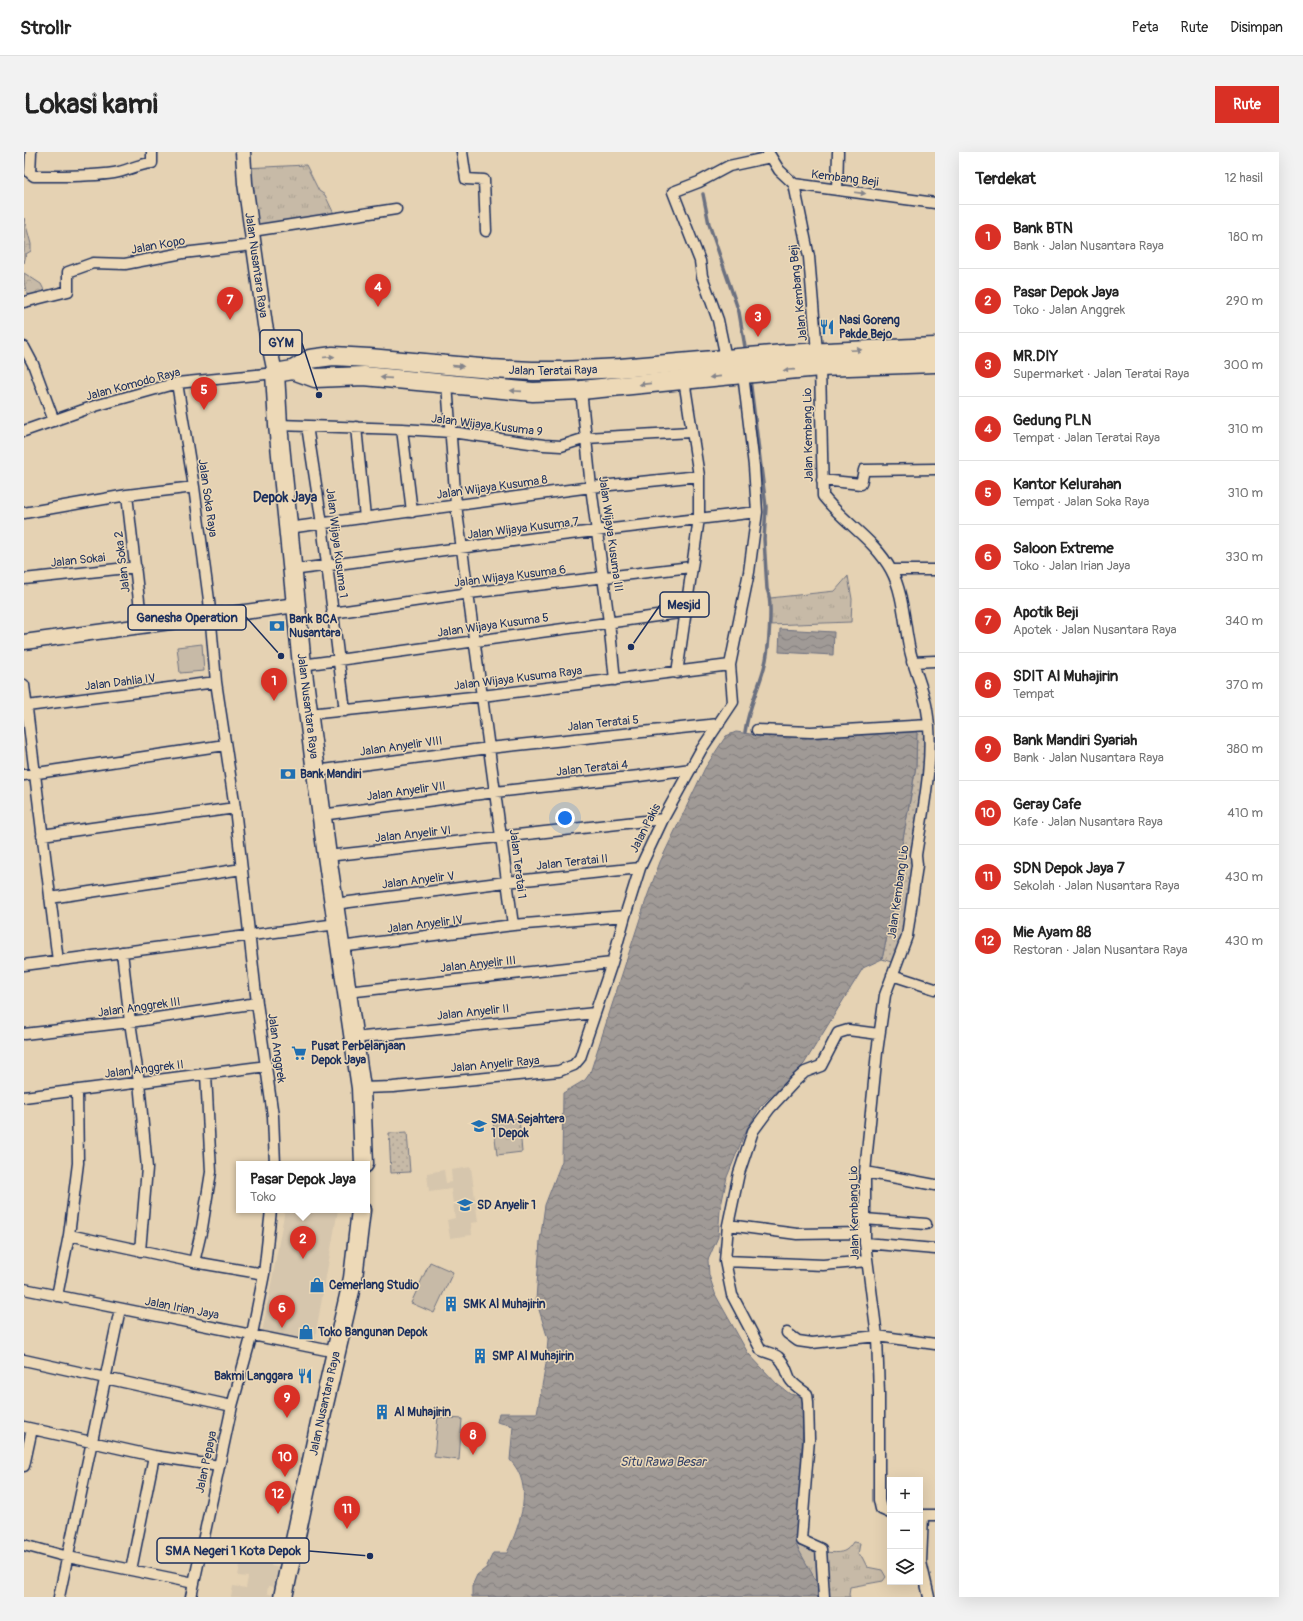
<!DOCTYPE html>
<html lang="id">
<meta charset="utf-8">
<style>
:root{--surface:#fff;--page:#f2f2f2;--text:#222;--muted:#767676;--line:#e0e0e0;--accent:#d93025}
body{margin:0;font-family:Pangolin,sans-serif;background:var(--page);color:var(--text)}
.controls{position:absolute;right:12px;bottom:12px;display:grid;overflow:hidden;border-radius:0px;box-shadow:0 4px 16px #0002}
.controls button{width:36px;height:36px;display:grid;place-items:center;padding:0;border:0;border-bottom:1px solid var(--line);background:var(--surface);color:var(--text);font:20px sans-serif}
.you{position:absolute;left:541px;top:666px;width:14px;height:14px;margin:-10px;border:3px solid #fff;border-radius:50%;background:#1a73e8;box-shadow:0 0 0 6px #1a73e833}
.badge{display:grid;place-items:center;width:26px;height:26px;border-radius:50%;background:var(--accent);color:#fff;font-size:13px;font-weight:700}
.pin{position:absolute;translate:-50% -33px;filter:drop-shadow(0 1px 2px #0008)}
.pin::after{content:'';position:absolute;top:21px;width:14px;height:12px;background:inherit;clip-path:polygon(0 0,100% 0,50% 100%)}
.popup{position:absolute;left:212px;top:1009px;width:134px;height:52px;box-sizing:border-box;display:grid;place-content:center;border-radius:0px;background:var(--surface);filter:drop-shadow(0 1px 3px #0005);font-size:13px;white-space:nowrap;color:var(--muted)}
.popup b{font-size:15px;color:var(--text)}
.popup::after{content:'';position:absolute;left:50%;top:100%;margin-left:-8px;border:8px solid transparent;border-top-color:var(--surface)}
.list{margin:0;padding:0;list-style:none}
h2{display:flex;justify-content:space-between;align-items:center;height:52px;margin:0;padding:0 16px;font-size:17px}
h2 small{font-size:13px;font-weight:400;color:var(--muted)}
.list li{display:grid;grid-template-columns:26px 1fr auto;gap:12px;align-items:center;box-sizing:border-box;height:64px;padding:0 16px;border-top:1px solid var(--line)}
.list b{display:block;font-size:15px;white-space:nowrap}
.list p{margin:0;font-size:13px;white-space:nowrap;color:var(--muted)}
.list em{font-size:13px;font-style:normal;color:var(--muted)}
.icon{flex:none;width:22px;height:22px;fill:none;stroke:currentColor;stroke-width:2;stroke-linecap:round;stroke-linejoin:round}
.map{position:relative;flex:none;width:911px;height:1445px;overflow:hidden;border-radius:0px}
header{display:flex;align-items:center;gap:24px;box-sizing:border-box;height:56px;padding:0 20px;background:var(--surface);border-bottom:1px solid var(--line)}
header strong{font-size:19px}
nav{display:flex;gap:22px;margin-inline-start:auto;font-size:14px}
.intro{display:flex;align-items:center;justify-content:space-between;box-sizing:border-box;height:96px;padding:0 24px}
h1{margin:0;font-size:28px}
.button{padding:10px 18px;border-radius:0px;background:var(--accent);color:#fff;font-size:14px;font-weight:700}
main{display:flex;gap:24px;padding:0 24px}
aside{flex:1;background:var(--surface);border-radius:0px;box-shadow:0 4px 16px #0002}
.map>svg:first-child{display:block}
</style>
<header>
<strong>Strollr</strong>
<nav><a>Peta</a><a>Rute</a><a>Disimpan</a></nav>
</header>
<div class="intro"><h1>Lokasi kami</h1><a class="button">Rute</a></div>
<main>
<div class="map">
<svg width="911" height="1445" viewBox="0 0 911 1445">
<defs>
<pattern id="grass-tufts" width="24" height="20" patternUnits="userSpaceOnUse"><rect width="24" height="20" fill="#c7baa7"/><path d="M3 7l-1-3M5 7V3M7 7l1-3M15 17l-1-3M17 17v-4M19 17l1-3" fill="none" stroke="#aaa092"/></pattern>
<pattern id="forest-crowns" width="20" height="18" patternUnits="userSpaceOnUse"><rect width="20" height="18" fill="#c7baa7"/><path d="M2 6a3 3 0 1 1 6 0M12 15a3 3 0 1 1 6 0" fill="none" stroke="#aaa092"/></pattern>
<pattern id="park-dots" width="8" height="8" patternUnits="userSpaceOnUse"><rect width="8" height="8" fill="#c7baa7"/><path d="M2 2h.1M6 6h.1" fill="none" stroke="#aaa092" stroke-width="1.8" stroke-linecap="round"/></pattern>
<pattern id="water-waves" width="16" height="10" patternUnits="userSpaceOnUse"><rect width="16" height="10" fill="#a09a96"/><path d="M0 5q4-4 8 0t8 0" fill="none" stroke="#827e7e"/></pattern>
</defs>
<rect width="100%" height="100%" fill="#e5d2b3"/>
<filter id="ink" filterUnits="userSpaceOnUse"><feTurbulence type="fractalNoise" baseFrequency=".025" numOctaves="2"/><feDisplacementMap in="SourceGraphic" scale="8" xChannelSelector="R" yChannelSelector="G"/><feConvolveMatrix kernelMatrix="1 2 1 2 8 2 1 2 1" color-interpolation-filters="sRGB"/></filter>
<g filter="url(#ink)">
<path fill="#d6c6ad" d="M447,1015L454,1070L447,1071L448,1083L426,1086L423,1068L431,1066L427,1037L405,1040L403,1021L420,1018L422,1031L428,1030L427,1018Z
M261,1058H314L290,1191L238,1181Z
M219,1395L250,1400L247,1414L256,1416L252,1435L244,1434L243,1441L248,1443V1445H207L209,1434L222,1436L224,1425L214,1424Z"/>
<path fill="url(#grass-tufts)" stroke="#717482" d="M282,13L295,39L301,43L312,66L228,79L220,16Z
M824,424L828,447L827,470L745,473L746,446L811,439Z
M495,966L498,1000L473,1003L469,968Z
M829,1390L836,1391L834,1403L838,1405L843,1415L858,1418L862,1425L859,1429L826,1435L825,1443L826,1445H797L772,1393C783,1396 812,1405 822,1398C825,1396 827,1393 829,1390Z"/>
<path fill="url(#forest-crowns)" stroke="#717482" d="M0,66L7,92V99L2,102L0,111Z
M0,121L17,132L21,140L7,145C0,140 0,129 0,121Z"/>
<path fill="url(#park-dots)" stroke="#717482" d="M905,573L893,713L873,812L858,807L875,730L879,687L889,632L892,614L893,574Z
M383,980L386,1020L367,1021L365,981Z"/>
<path fill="#c7baa7" stroke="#717482" d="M178,492L180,519L156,521L153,495Z
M406,1110L429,1120L410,1161L387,1151Z
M414,1265L438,1267L435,1308L410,1305Z"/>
<path fill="url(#water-waves)" stroke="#6b6f80" d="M756,477L810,480L809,503L755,500Z
M888,577L893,580L892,614L879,687L875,730L858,807L839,816L780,912L736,955L720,983L703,1025L696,1059L694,1085L684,1108L685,1123L692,1144L724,1201L753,1232L766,1242L780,1245L776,1344L772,1393L795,1434L797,1445H448V1434L453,1423L462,1416L469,1401H483C496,1372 511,1334 486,1308L489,1274L473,1270L475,1261H513L522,1212L524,1187L512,1148L516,1089L521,1053L538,1009L539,941L561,928L566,921L623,745L636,710L681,616L702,584L712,580L741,584Z"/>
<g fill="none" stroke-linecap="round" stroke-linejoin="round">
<path stroke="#6b6f80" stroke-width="3.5" d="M679,42L685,72L715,160L722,201
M721,580C724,557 734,538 740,516C745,500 745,483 746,467C746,457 747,446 743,437L740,387L742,355L726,227"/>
<g stroke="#1b2f5e" stroke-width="13">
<path id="street" d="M7,0L6,21L10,24C36,24 63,25 90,21C103,19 114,12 128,11V0
M438,0L442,27L460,28L462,79
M744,0L755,18L770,32L911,51
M770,32L785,105L793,200
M813,38L814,0
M228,79L372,57
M0,150L44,139V120L69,111L101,112L159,101L229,93
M0,195L9,212L30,269
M702,206L694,168L678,124L676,109L649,40L675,30L705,14L747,5
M796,215L799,344C819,370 851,388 867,418C879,440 880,469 885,494C889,516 900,537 903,558C911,605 899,657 892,703L893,713L883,784L861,843L853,900L841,1020V1091L853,1184L855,1242V1348L857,1357L866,1361
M153,231L170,335L185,448L192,530L211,656L233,851L249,964L251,1012
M423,232L432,353L489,773
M557,238L567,335L585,470L591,528
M254,273L378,277L427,280L520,293L537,294L562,286L667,280
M283,274L298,372L321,559
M332,275L341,366
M378,277L388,360
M0,279L71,254L153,231L251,221
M798,328L837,332L840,318L911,317
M103,343L118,475
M0,361L103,343L170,335
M264,376L567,335L675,324
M268,418L512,386L733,360
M867,418H911
M0,427L112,415
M308,461L445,441L667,415
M888,510L911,509
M278,513L662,460
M653,521L675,366V324L660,228
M0,533L34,809
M3,554L192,530
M285,562L458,544L706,513
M733,578L787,580L905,573
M292,619L465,596L695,572
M0,623L201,593
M297,663L471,640L615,624L667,617
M18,683L211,656
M303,704L639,667
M26,746L218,717
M310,752L482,730L616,716
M316,795L489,773L601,764
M98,800L106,870L115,930L123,1016L116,1099
M0,813L313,772
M868,823L911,837
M323,840L588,811
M0,882L106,870L233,851
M330,886L571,861
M337,936L369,935L535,919L550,913L556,906L588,811L601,764L616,716L639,667L677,598L709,550L706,513L725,420L733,360L730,314L719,222
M0,945L243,914
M841,1020L911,1033
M841,1067L902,1072
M704,1073L773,1082L841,1081
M45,1083L170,1110L240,1122
M841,1091L911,1097
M701,1109L799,1113L843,1109
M170,1110L178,1076L187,1020L182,922
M0,1137L312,1200
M33,1144L45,1083L54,1011L53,939
M763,1181L774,1189L788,1191L853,1184L911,1192
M0,1208L208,1254
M0,1275L130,1304L195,1314
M0,1314L8,1277
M896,1363H911
M899,1363L897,1410L905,1445
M0,1393L44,1405L170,1431
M107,1418L130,1304
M35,1445L96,1157
M167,1445L208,1254L228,1182L240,1122L247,1058
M800,1445L797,1397L777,1388L785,1287L784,1250L783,1242C777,1237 770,1234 766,1227C762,1219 762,1212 754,1205C749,1201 743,1201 737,1198L708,1143L701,1109L704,1073L715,1021L729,979L746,956L771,929L781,920L797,914L814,881L824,878L855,882"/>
</g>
<g stroke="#1b2f5e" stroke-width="17">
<g id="secondary">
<path id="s1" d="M219,0L221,31L241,173L251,221"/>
<path d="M0,490L272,453"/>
</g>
</g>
<g stroke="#1b2f5e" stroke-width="21">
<g id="highway">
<path id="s2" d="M269,218L286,207L309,204L345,206L467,217L508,219H538L596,216L760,202L911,195"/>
<path d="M340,1012L337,936L303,704L278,513L254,273L251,221L269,218L291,226L340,224L509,240L557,238L719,222L796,215L911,211"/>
<path id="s3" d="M259,1445L298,1261L329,1126L337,1058"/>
</g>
</g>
<use href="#street" stroke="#edd9b7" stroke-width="10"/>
<use href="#secondary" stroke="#edd9b7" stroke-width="14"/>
<use href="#highway" stroke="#edd9b7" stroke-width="18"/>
</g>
<defs><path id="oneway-solid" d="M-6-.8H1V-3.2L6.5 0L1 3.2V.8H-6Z"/></defs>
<g fill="#84848a">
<use href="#oneway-solid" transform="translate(836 41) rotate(7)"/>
<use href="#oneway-solid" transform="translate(832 198) rotate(-3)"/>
<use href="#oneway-solid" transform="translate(305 205) rotate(-5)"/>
<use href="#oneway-solid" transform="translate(434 214) rotate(5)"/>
<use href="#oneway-solid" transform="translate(765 218) rotate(176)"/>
<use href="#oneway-solid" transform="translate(691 225) rotate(174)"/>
<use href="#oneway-solid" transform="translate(362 226) rotate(-176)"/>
<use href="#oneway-solid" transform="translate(621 232) rotate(174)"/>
<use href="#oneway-solid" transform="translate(492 239) rotate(-176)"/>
</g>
</g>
<defs>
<g id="restaurant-bare" transform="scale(1.2)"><path d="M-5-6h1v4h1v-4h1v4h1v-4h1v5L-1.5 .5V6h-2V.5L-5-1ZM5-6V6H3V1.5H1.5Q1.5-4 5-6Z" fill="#1f6fb2" stroke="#edd9b7" stroke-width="2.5" paint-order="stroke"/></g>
<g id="bank-bare" transform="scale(1.2)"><path d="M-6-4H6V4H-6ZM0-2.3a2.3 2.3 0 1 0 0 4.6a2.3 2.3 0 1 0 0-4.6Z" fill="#1f6fb2" stroke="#edd9b7" stroke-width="2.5" paint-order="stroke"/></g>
<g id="supermarket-bare" transform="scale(1.2)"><path d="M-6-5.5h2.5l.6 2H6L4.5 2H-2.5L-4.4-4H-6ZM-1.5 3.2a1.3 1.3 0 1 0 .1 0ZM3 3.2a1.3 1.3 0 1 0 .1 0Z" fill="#1f6fb2" stroke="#edd9b7" stroke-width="2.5" paint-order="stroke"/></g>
<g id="school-bare" transform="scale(1.2)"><path d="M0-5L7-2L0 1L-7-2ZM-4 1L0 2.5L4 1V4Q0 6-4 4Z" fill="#1f6fb2" stroke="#edd9b7" stroke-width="2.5" paint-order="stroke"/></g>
<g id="shop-bare" transform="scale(1.2)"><path d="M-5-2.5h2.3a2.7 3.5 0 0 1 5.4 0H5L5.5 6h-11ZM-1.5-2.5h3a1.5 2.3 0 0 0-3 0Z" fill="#1f6fb2" stroke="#edd9b7" stroke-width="2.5" paint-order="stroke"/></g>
<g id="building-bare" transform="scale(1.2)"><path d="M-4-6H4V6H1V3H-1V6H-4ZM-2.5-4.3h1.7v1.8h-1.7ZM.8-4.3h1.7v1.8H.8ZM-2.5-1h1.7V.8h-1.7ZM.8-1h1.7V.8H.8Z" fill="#1f6fb2" stroke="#edd9b7" stroke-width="2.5" paint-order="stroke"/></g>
</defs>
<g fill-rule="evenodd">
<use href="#restaurant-bare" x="803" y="175"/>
<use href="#bank-bare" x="253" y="474"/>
<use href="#bank-bare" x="264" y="622"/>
<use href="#supermarket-bare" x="275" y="901"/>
<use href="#school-bare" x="455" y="974"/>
<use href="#school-bare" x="441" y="1053"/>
<use href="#shop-bare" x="293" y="1133"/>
<use href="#building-bare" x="427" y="1152"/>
<use href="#shop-bare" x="282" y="1180"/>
<use href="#building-bare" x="456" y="1204"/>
<use href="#restaurant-bare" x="281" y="1224"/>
<use href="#building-bare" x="358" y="1260"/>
</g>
<g text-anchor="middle" stroke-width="3" stroke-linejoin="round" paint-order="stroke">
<g font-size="12" fill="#1b2f5e" stroke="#edd9b7">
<text transform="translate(821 26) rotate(7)" y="4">Kembang Beji</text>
<text transform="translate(134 93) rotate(-10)" y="4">Jalan Kopo</text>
<text dy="4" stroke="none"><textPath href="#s1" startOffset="114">Jalan Nusantara Raya</textPath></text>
<text transform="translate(774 141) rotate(-96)" y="4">Jalan Kembang Beji</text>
<text dy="4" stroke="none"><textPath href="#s2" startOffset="264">Jalan Teratai Raya</textPath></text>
<text transform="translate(109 232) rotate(-15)" y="4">Jalan Komodo Raya</text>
<text transform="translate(463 273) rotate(7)" y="4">Jalan Wijaya Kusuma 9</text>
<text transform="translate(784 283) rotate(-91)" y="4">Jalan Kembang Lio</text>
<text transform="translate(468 335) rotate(-8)" y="4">Jalan Wijaya Kusuma 8</text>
<text transform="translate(184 346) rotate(82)" y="4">Jalan Soka Raya</text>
<text transform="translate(499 376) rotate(-7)" y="4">Jalan Wijaya Kusuma 7</text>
<text transform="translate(587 382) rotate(82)" y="4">Jalan Wijaya Kusuma III</text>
<text transform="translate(313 391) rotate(83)" y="4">Jalan Wijaya Kusuma 1</text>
<text transform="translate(54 408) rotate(-6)" y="4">Jalan Sokai</text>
<text transform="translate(98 410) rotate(-97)" y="4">Jalan Soka 2</text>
<text transform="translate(486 424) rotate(-7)" y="4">Jalan Wijaya Kusuma 6</text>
<text transform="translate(469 473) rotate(-8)" y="4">Jalan Wijaya Kusuma 5</text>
<text transform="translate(494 526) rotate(-7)" y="4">Jalan Wijaya Kusuma Raya</text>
<text transform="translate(96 530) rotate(-7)" y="4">Jalan Dahlia IV</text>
<text transform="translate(284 554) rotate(83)" y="4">Jalan Nusantara Raya</text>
<text transform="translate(579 571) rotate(-6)" y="4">Jalan Teratai 5</text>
<text transform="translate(377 594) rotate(-8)" y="4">Jalan Anyelir VIII</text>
<text transform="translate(568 616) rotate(-6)" y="4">Jalan Teratai 4</text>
<text transform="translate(382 639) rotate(-8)" y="4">Jalan Anyelir VII</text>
<text transform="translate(621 676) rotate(-63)" y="4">Jalan Pakis</text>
<text transform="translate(389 682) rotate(-6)" y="4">Jalan Anyelir VI</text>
<text transform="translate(548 710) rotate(-6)" y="4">Jalan Teratai II</text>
<text transform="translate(494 712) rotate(83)" y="4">Jalan Teratai 1</text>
<text transform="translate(394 728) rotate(-7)" y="4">Jalan Anyelir V</text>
<text transform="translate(874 740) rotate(-82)" y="4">Jalan Kembang Lio</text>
<text transform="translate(401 772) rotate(-7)" y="4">Jalan Anyelir IV</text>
<text transform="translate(454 812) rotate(-6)" y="4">Jalan Anyelir III</text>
<text transform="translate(115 855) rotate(-8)" y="4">Jalan Anggrek III</text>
<text transform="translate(449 860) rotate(-6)" y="4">Jalan Anyelir II</text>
<text transform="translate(253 896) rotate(82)" y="4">Jalan Anggrek</text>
<text transform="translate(471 912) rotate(-5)" y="4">Jalan Anyelir Raya</text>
<text transform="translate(120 917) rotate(-7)" y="4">Jalan Anggrek II</text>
<text transform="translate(830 1061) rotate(-91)" y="4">Jalan Kembang Lio</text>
<text transform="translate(158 1156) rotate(11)" y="4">Jalan Irian Jaya</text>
<text dy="4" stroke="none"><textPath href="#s3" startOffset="198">Jalan Nusantara Raya</textPath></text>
<text transform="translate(182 1310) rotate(-78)" y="4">Jalan Pepaya</text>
</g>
<g font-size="12" font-weight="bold" fill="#1b2f5e" stroke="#edd9b7" text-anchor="start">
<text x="815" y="172">Nasi Goreng<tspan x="815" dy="14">Pakde Bejo</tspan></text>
<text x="265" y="471">Bank BCA<tspan x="265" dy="14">Nusantara</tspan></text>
<text x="276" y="626">Bank Mandiri</text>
<text x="287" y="898">Pusat Perbelanjaan<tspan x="287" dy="14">Depok Jaya</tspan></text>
<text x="467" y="971">SMA Sejahtera<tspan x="467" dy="14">1 Depok</tspan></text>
<text x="453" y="1057">SD Anyelir 1</text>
<text x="305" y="1137">Cemerlang Studio</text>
<text x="439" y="1156">SMK Al Muhajirin</text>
<text x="294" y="1184">Toko Bangunan Depok</text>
<text x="468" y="1208">SMP Al Muhajirin</text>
<text x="269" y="1228" text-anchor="end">Bakmi Langgara</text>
<text x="370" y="1264">Al Muhajirin</text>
</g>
<g font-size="13" font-style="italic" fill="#364469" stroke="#edd9b7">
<text x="639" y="1314">Situ Rawa Besar</text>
</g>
<g font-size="14" font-weight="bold" fill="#1b2f5e" stroke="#edd9b7">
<text x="261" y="350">Depok Jaya</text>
</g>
</g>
<path fill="none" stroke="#1b2f5e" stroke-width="1.5" d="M295 243L278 191M607 495L636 453M257 504L222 465M346 1404L285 1399"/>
<g fill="#1b2f5e" stroke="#edd9b7" stroke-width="1.5">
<circle cx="295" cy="243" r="4"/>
<circle cx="607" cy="495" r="4"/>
<circle cx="257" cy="504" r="4"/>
<circle cx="346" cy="1404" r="4"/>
</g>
<g fill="#edd9b7" stroke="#1b2f5e" stroke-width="1.5">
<rect x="236" y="178" width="42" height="25" rx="4"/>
<rect x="636" y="440" width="49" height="25" rx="4"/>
<rect x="104" y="453" width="118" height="25" rx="4"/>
<rect x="133" y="1386" width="152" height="25" rx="4"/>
</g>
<g font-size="13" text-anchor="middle" font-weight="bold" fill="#1b2f5e">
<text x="257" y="195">GYM</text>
<text x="660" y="457">Mesjid</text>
<text x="163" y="470">Ganesha Operation</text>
<text x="209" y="1403">SMA Negeri 1 Kota Depok</text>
</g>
</svg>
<div class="controls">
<button>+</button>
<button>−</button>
<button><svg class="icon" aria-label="layers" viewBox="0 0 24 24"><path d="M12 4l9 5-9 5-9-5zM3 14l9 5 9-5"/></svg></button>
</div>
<div class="you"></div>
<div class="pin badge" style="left:250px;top:549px">1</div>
<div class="pin badge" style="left:279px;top:1107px">2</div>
<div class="popup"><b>Pasar Depok Jaya</b>Toko</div>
<div class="pin badge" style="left:734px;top:185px">3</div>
<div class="pin badge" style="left:354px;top:155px">4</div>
<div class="pin badge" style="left:180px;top:258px">5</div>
<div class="pin badge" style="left:258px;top:1176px">6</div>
<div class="pin badge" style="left:206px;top:168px">7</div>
<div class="pin badge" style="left:449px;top:1303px">8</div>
<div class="pin badge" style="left:263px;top:1266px">9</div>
<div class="pin badge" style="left:261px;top:1325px">10</div>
<div class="pin badge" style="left:323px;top:1377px">11</div>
<div class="pin badge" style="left:254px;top:1362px">12</div>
</div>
<aside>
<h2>Terdekat<small>12 hasil</small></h2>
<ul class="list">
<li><span class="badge">1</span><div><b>Bank BTN</b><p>Bank · Jalan Nusantara Raya</p></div><em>180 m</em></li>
<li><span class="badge">2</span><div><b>Pasar Depok Jaya</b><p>Toko · Jalan Anggrek</p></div><em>290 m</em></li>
<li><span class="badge">3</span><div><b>MR.DIY</b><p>Supermarket · Jalan Teratai Raya</p></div><em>300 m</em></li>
<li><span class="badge">4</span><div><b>Gedung PLN</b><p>Tempat · Jalan Teratai Raya</p></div><em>310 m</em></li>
<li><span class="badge">5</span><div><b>Kantor Kelurahan</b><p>Tempat · Jalan Soka Raya</p></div><em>310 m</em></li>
<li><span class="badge">6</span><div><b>Saloon Extreme</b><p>Toko · Jalan Irian Jaya</p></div><em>330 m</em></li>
<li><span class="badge">7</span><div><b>Apotik Beji</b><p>Apotek · Jalan Nusantara Raya</p></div><em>340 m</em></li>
<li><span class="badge">8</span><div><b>SDIT Al Muhajirin</b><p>Tempat</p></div><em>370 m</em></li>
<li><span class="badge">9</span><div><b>Bank Mandiri Syariah</b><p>Bank · Jalan Nusantara Raya</p></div><em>380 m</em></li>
<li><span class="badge">10</span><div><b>Geray Cafe</b><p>Kafe · Jalan Nusantara Raya</p></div><em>410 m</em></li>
<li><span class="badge">11</span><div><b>SDN Depok Jaya 7</b><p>Sekolah · Jalan Nusantara Raya</p></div><em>430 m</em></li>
<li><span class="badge">12</span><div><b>Mie Ayam 88</b><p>Restoran · Jalan Nusantara Raya</p></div><em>430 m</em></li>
</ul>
</aside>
</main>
